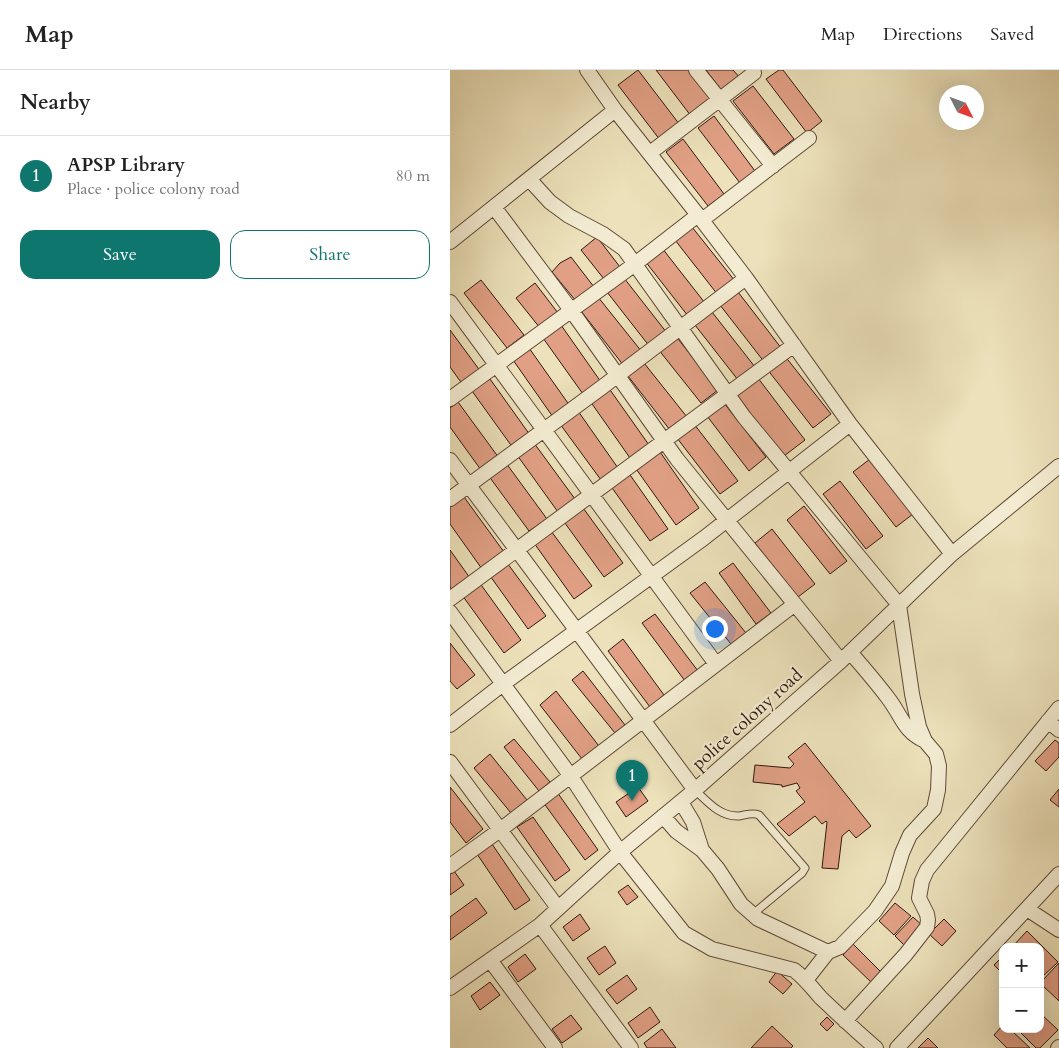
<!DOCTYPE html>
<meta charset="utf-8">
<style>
:root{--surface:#fff;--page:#f2f2f2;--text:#222;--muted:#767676;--line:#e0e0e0;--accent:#0f766e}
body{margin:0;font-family:Cardo,serif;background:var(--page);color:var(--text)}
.controls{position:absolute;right:15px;bottom:15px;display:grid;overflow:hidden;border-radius:10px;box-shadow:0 5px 20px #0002}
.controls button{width:45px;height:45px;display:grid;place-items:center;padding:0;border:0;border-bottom:1px solid var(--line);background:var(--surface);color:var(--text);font:25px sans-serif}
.compass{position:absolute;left:489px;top:15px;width:45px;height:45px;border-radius:50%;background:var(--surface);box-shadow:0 5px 20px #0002;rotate:132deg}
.you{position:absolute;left:264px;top:558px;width:18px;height:18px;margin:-12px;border:4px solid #fff;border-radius:50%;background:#1a73e8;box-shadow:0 0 0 8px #1a73e833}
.badge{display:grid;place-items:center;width:32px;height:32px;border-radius:50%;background:var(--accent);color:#fff;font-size:16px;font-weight:700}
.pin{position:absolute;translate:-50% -41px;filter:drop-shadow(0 1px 2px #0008)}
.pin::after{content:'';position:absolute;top:26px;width:18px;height:15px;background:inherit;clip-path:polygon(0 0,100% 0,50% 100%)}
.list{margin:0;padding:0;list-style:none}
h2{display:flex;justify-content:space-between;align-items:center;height:65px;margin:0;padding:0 20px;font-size:21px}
h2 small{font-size:16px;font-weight:400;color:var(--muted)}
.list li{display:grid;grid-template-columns:32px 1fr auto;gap:15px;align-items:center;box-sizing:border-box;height:80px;padding:0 20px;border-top:1px solid var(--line)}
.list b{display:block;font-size:19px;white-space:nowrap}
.list p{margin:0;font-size:16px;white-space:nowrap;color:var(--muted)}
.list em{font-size:16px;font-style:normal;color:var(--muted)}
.actions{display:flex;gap:10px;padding:15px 20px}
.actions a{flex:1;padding:11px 0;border:1px solid var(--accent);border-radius:15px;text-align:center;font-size:18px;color:var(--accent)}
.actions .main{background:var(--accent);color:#fff}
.map{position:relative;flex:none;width:609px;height:978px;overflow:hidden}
header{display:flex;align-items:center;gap:30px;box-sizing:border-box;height:70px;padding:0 25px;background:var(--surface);border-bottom:1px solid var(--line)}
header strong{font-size:24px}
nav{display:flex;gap:28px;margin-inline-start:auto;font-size:18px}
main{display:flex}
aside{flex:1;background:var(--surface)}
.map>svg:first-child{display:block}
</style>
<header>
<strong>Map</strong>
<nav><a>Map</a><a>Directions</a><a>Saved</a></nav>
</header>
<main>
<aside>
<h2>Nearby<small></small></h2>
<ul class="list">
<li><span class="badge">1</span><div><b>APSP Library</b><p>Place · police colony road</p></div><em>80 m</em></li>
</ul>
<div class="actions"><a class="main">Save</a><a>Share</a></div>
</aside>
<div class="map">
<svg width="609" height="978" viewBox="0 0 609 978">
<rect width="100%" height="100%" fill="#ece1ba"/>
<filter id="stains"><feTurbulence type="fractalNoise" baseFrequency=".004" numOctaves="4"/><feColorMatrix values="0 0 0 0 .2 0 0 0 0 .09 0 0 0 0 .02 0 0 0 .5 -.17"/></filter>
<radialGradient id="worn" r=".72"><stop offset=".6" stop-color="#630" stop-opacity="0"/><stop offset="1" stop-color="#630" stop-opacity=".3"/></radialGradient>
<path fill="#e1a085" stroke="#31180e" d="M188,0L230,55L210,70L168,15Z
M206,0H239L262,30L241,46Z
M256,0H283L291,9L273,22Z
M329,0H333L372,51L357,63L316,9Z
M303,16L344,69L324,84L283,31Z
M264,46L305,101L290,113L248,58Z
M233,69L274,124L258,136L216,82Z
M242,157L285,211L268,225L225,170Z
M147,167L170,197L154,209L131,180Z
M212,178L255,233L238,246L195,191Z
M121,187L144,217L126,231L102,202L110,193Z
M174,208L217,263L200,277L157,222Z
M31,210L74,265L57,278L14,223Z
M85,213L108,243L90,258L66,228Z
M288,222L332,279L315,293L270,235Z
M148,227L192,282L174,296L131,241Z
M262,242L305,297L288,310L245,255Z
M111,255L151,312L133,324L93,268Z
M0,260L31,302L13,315L0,297Z
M225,265L268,320L251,333L208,279Z
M79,278L120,336L103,347L63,290Z
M334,285L381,344L363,358L317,299Z
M194,293L237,347L220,360L178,306Z
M308,308L355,370L334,386L286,325Z
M40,309L80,365L63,378L22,321Z
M158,317L199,375L180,388L140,331Z
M8,332L49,388L31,400L0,357V338Z
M274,333L316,387L299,401L257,346Z
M128,341L168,398L151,410L110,354Z
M244,354L288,411L270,424L227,368Z
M84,373L125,429L108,442L67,385Z
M208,379L249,438L226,455L184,396Z
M420,389L463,444L446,457L403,402Z
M56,393L97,449L79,461L38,405Z
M178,402L218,459L200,471L160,415Z
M390,411L433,466L416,479L373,424Z
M14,427L54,482L32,499L0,454V437Z
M131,435L173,493L154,507L112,449Z
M354,436L397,491L380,504L337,450Z
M322,459L365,514L348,527L305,473Z
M101,461L142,516L124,529L84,473Z
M0,480L20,508L2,520L0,517Z
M55,490L96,546L78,559L38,503Z
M283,493L321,543L306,554L269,503Z
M29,512L71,570L54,583L12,525Z
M255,512L296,563L281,574L240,523Z
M205,544L248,601L235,611L192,553Z
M173,569L214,625L200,637L158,581Z
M0,573L25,605L7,619L0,611Z
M133,601L175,655L165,663L122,610Z
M106,621L149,676L132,689L90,635Z
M64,669L100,712L89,721L54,677Z
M605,670L609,673V687L596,701L585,691Z
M355,673L421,756L406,768L399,760L392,766L388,799L372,798L377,752L376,751L372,754L365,746L339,766L327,754L355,732L346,721L350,718L347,713L332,717V715L303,712L305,695L340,698L344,694L338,687Z
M40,684L77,730L61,743L24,698Z
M0,717L33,759L16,773L0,752Z
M188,717L198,731L176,747L166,732Z
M609,719V737L600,730Z
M107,722L148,780L135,790L93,732Z
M83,747L120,800L105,811L67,757Z
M42,774L80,830L65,840L27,784Z
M4,801L14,815L0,825V804Z
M178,815L188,827L177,835L168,822Z
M26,828L37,843L0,870V847Z
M445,833L461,846L444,865L429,851Z
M130,844L140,859L123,871L113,857Z
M463,847L474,857L456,877L445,866Z
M494,849L506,861L492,876L479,864Z
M577,861L608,892L591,908L590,877H562Z
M403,874L433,904L423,914L393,885Z
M155,876L166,893L149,905L137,888Z
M75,884L86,899L68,912L58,897Z
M553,886V904L544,895Z
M609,893V931L590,913Z
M327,901L342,914L333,924L319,912Z
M177,905L187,919L167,934L156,920Z
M40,912L50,925L30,940L21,926Z
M200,937L210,952L188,968L178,953Z
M590,943L608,960L590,978H586L567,959H590Z
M121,945L132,959L112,973L102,959Z
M377,947L384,954L377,961L370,954Z
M553,955V959H560L580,978H557L544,965Z
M322,956L343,976L341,978H301Z
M212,959L226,978H197L194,973Z
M478,968L488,978H468Z"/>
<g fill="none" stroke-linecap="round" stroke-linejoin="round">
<g stroke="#604a39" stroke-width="9">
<path id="service" d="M245,720C258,732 270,747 289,746C296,745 302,742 309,745L355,798L352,803L303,844"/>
</g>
<g stroke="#604a39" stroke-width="16">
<path id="minor" d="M137,0L165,40
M246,0L323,96
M200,83L304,3
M79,109L100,132L119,146L153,164L174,179L294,347L449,535L462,624L469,657L475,671L486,684L489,696L488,720L484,739L460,765L452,783L442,816L425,841L390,877L378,882L356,910
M44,137L121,240L227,389L391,591
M252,150L359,68
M0,172L165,40L248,145L296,208L400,354L502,484
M0,232L266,594
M0,329L185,194L248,145
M0,390L245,720
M0,429L151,318L296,208
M0,529L344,275
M0,542L120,705L170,782L234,863L262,879L344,900C355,908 362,918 371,928C389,945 407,962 426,978
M400,582C413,597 426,612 438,628C452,646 453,661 475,671
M598,651L609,660
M0,655L53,614L254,468L400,354
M0,692L108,838
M231,732L243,752L252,780
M213,746L226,761L252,780L268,799L291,834L308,849L378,882
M0,796L50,760L345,534
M577,839L609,860
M90,855L181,978
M40,890L105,978
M0,918L90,855L170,782L245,720L391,591L502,484L609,396
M395,951L456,884L477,857L478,850L477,844L469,828L472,811L477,800L609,638
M447,978L609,804
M608,978L609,977"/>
</g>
<use href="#service" stroke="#f3ecd2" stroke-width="7"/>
<use href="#minor" stroke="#f3ecd2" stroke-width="14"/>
</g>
<g text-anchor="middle" stroke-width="4.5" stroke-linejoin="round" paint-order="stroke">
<g font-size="18" fill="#31180e" stroke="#f3ecd2">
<text transform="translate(297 649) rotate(-42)" y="6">police colony road</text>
</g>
</g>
<rect width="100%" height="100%" filter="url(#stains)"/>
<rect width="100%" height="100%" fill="url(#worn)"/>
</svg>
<div class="controls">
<button>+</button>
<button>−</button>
</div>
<svg class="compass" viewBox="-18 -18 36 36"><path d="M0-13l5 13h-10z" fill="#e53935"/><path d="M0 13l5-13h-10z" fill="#767676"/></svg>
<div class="you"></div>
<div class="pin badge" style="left:182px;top:731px">1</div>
</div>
</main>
